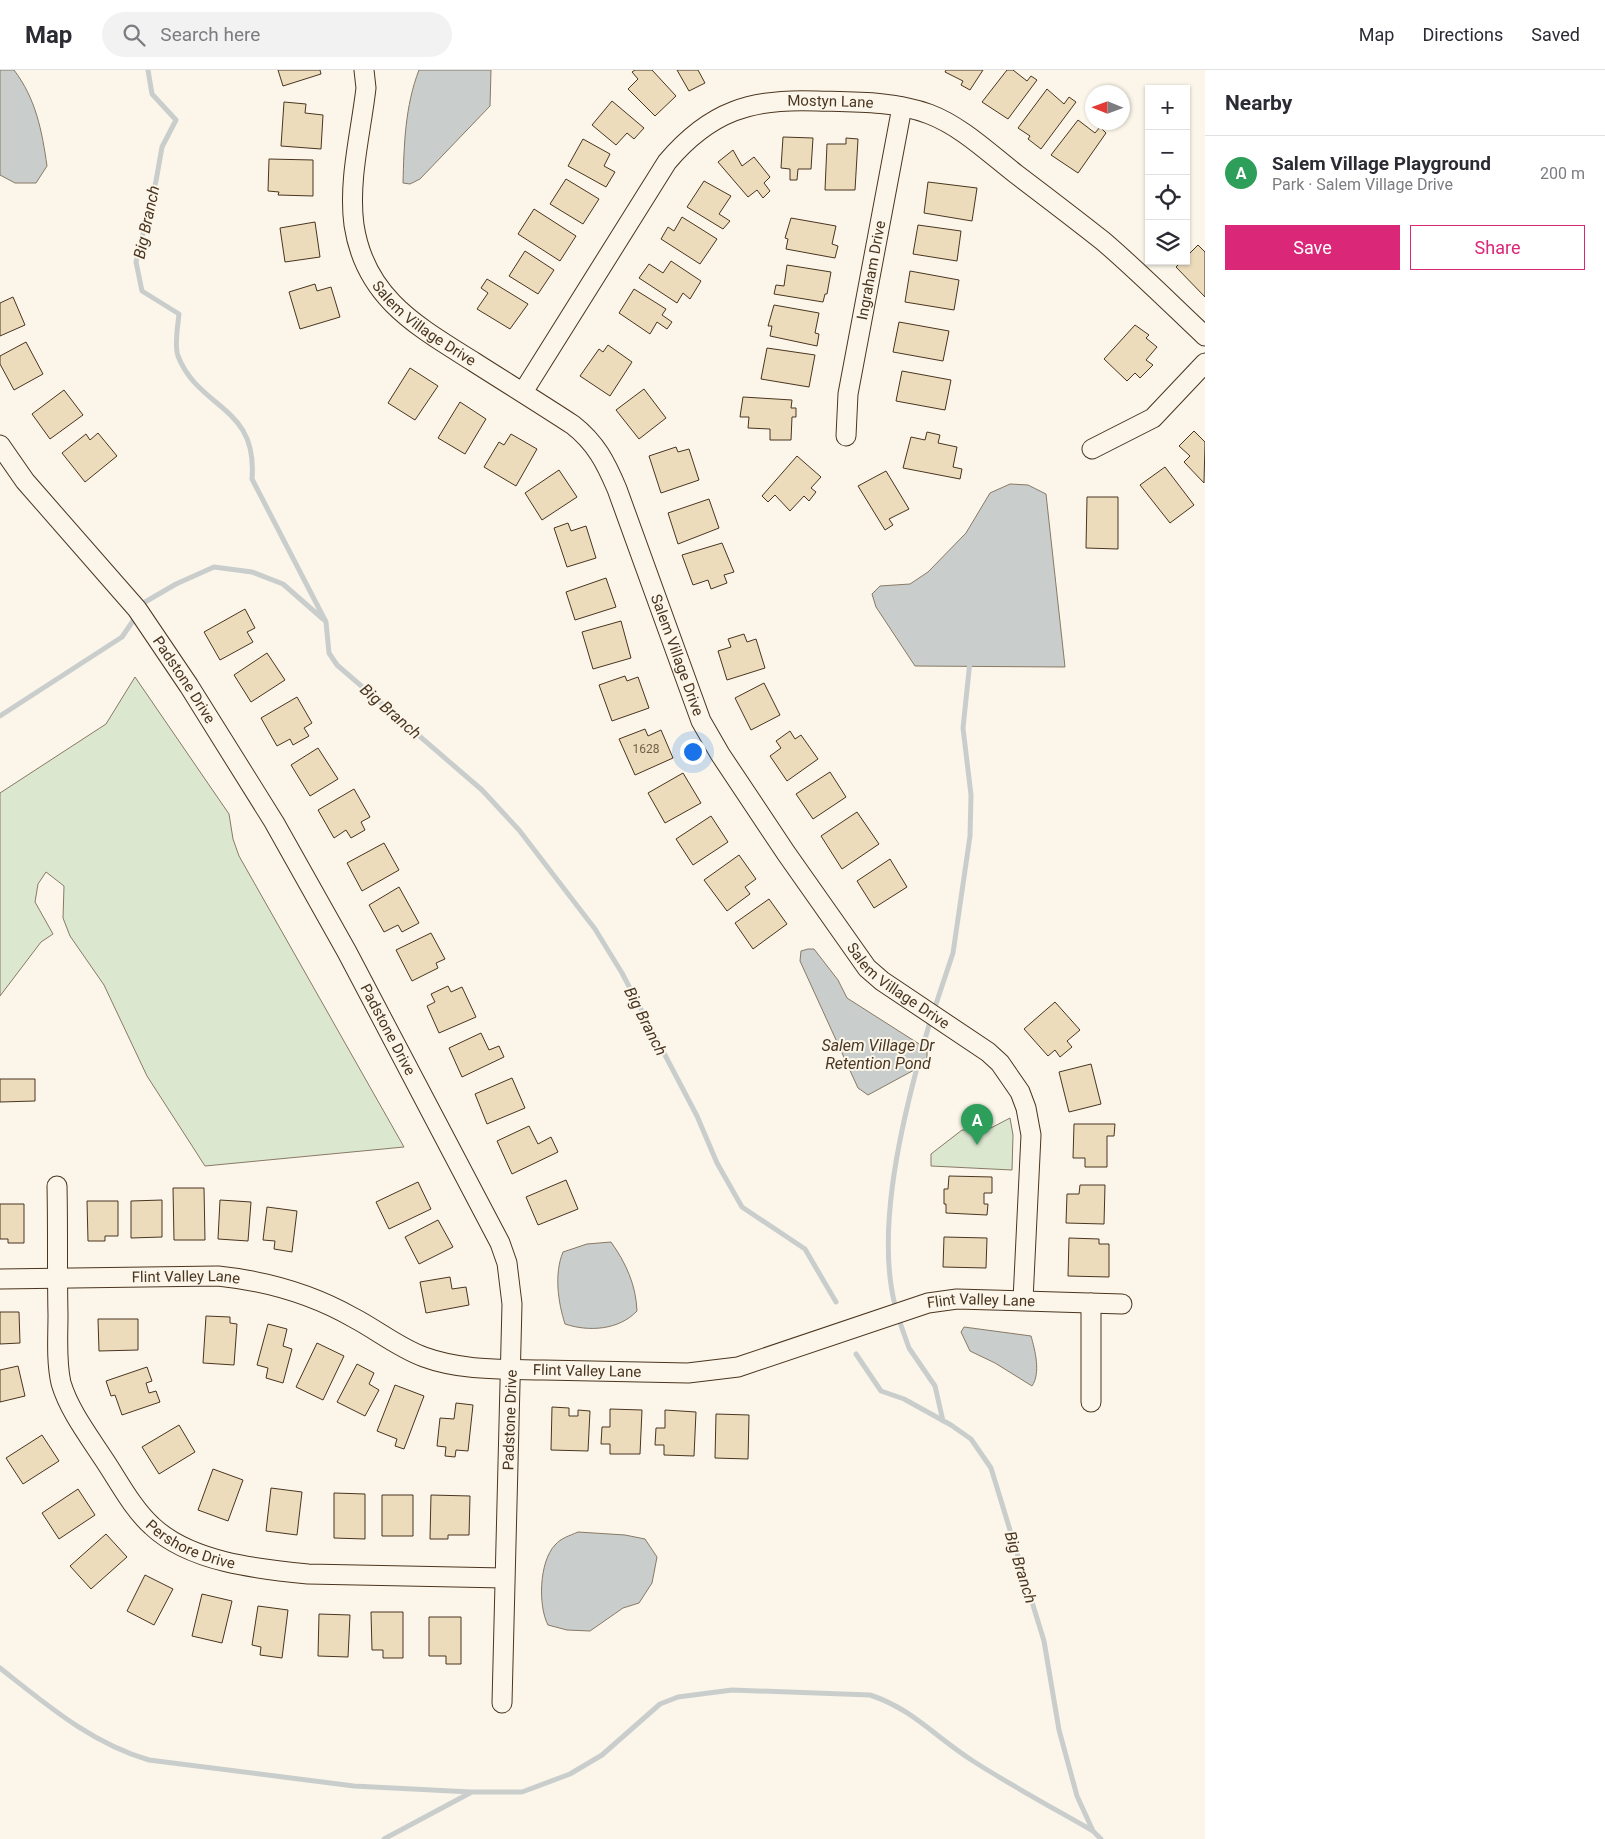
<!DOCTYPE html>
<meta charset="utf-8">
<style>
:root{--surface:#fff;--page:#f2f2f3;--text:#2b2b33;--muted:#7c7c81;--line:#e1e1e2;--accent:#db2777}
body{margin:0;font-family:Roboto,sans-serif;background:var(--page);color:var(--text)}
.controls{position:absolute;right:15px;top:15px;display:grid;overflow:hidden;border-radius:0px;box-shadow:0 1px 4px #0004}
.controls button{width:45px;height:45px;display:grid;place-items:center;padding:0;border:0;border-bottom:1px solid var(--line);background:var(--surface);color:var(--text);font:25px sans-serif}
.compass{position:absolute;left:1085px;top:15px;width:45px;height:45px;border-radius:50%;background:var(--surface);box-shadow:0 1px 4px #0004;rotate:271deg}
.you{position:absolute;left:692px;top:681px;width:18px;height:18px;margin:-12px;border:4px solid #fff;border-radius:50%;background:#1a73e8;box-shadow:0 0 0 8px #1a73e833}
.badge{display:grid;place-items:center;width:32px;height:32px;border-radius:50%;background:var(--accent);color:#fff;font-size:16px;font-weight:700}
.pin{position:absolute;translate:-50% -41px;filter:drop-shadow(0 1px 2px #0008)}
.pin::after{content:'';position:absolute;top:26px;width:18px;height:15px;background:inherit;clip-path:polygon(0 0,100% 0,50% 100%)}
.list{margin:0;padding:0;list-style:none}
h2{display:flex;justify-content:space-between;align-items:center;height:65px;margin:0;padding:0 20px;font-size:21px}
h2 small{font-size:16px;font-weight:400;color:var(--muted)}
.list li{display:grid;grid-template-columns:32px 1fr auto;gap:15px;align-items:center;box-sizing:border-box;height:75px;padding:0 20px;border-top:1px solid var(--line)}
.list b{display:block;font-size:19px;white-space:nowrap}
.list p{margin:0;font-size:16px;white-space:nowrap;color:var(--muted)}
.list em{font-size:16px;font-style:normal;color:var(--muted)}
.actions{display:flex;gap:10px;padding:15px 20px}
.actions a{flex:1;padding:11px 0;border:1px solid var(--accent);border-radius:0px;text-align:center;font-size:18px;color:var(--accent)}
.actions .main{background:var(--accent);color:#fff}
.icon{flex:none;width:28px;height:28px;fill:none;stroke:currentColor;stroke-width:2;stroke-linecap:round;stroke-linejoin:round}
.map{position:relative;flex:none;width:1205px;height:1769px;overflow:hidden}
header{display:flex;align-items:center;gap:30px;box-sizing:border-box;height:70px;padding:0 25px;background:var(--surface);border-bottom:1px solid var(--line)}
header strong{font-size:24px}
nav{display:flex;gap:28px;margin-inline-start:auto;font-size:18px}
.search{width:350px;height:45px;background:var(--page);display:flex;align-items:center;gap:12px;box-sizing:border-box;padding:0 18px;border-radius:28px;color:var(--muted);font-size:19px}
main{display:flex}
aside{flex:1;background:var(--surface)}
.map>svg:first-child{display:block}
</style>
<header>
<strong>Map</strong>
<div class="search"><svg class="icon" aria-label="search" viewBox="0 0 24 24"><circle cx="10" cy="10" r="6"/><path d="M15 15l6 6"/></svg>Search here</div>
<nav><a>Map</a><a>Directions</a><a>Saved</a></nav>
</header>
<main>
<div class="map">
<svg width="1205" height="1769" viewBox="0 0 1205 1769">
<rect width="100%" height="100%" fill="#fbf6e9"/>
<path fill="#dce7d0" stroke="#887966" d="M135,607L229,744L233,769L239,786L404,1077L205,1096L147,1006L104,915L70,866L63,848L64,816L46,802L38,814L35,832L53,864L41,872L0,926V723L106,654Z
M1010,1048L1013,1065L1012,1100L931,1096V1084L962,1060H987Z"/>
<path fill="#c9cecd" stroke="#887966" d="M0,0H14C36,29 42,61 47,96L36,113H15L0,105Z
M419,0H491L490,36L420,109L410,114L403,113C404,75 405,36 419,0Z
M1010,414L1028,415L1046,424L1065,597L915,596L876,537L872,524L880,516L910,514L928,502L966,463L990,423Z
M808,879H814L838,910L847,928L927,979V993L868,1025L858,1018L800,891L801,881Z
M611,1172C626,1193 636,1215 637,1241C619,1260 589,1262 565,1254C558,1232 554,1204 563,1182L587,1174Z
M964,1257L1031,1266C1035,1280 1041,1303 1032,1316L995,1293L970,1281L961,1262Z
M578,1462L625,1465L645,1469L657,1487L652,1513L639,1533L623,1538L590,1561L567,1560L548,1555C538,1536 539,1492 555,1475C561,1468 569,1466 578,1462Z"/>
<g fill="none" stroke-linecap="round" stroke-linejoin="round">
<path stroke="#c9cecd" stroke-width="5" d="M148,0L152,24L176,50L162,77L156,111L136,192L142,221L179,244C178,255 174,275 178,286C199,340 258,335 252,409L326,552L329,583L337,595L482,720L519,760L595,859L622,903L697,1046L717,1093L742,1137L805,1179L836,1232
M141,538L145,532L176,514L214,497L252,502L283,514L323,549
M0,646L122,567L137,545
M934,940L953,883L970,766L971,725L963,658L970,591
M922,980L931,948
M896,1239C876,1167 899,1065 918,994
M898,1247L909,1278L935,1316L943,1351
M856,1284L881,1321L904,1329L951,1355L971,1369L991,1398L1044,1571L1059,1660L1077,1726L1093,1761L1101,1769
M0,1598C47,1635 91,1673 149,1690L354,1716L471,1722H522L570,1704L602,1685L660,1634L678,1627L732,1620L870,1625C913,1639 936,1668 973,1691C1012,1716 1053,1738 1093,1761
M384,1769L470,1723"/>
</g>
<path fill="#ecdcbc" stroke="#4a3520" d="M278,0H320L321,4L283,16Z
M635,0H652L676,26L655,46L628,19L638,9L632,2Z
M677,0H698L705,13L689,21Z
M946,0H983L970,20L961,15L963,11L945,2Z
M1007,0H1013L1027,11L1031,6L1037,10L1008,49L982,32Z
M1047,19L1064,34L1069,27L1076,32L1041,79L1028,69L1030,66L1018,58Z
M612,31L644,58L634,69L627,63L616,75L592,55Z
M284,32L306,34L305,43L323,45L321,79L281,76Z
M1078,50L1095,63L1100,57L1106,63L1078,103L1051,85Z
M783,67L813,68L811,99H798L797,110H790V99L781,98Z
M846,68L858,69L855,120H825L827,74H846Z
M583,69L610,84L604,96L615,102L606,117L568,96Z
M733,80L742,96L754,87L770,107L764,113L770,121L763,128L757,120L748,127L718,92Z
M269,89L313,90V126L278,125L279,122L268,121Z
M566,109L599,129L583,154L550,134Z
M704,111L731,126L719,144L730,151L723,159L687,137Z
M928,112L977,118L972,151L924,143Z
M534,139L576,166L560,191L518,164Z
M682,147L717,169L700,194L661,169L668,157L674,161Z
M791,148L836,156L832,174L838,176L835,188L786,179L788,169L785,168Z
M315,152L320,187L285,192L280,158Z
M918,155L961,161L957,191L913,184Z
M1198,175L1205,182V227L1176,197L1182,191H1186V187Z
M525,181L554,200L538,224L509,206Z
M671,191L701,211L690,229L683,223L677,233L639,208L649,194L663,203Z
M787,195L831,202L827,224H825L823,232L774,224L776,215L784,216Z
M910,201L959,210L954,240L905,232Z
M487,209L528,234L510,259L477,239L488,223L481,218Z
M315,214L317,221L331,217L340,247L300,259L289,222Z
M634,219L666,239L662,245L672,252L667,259L657,252L650,264L619,243Z
M13,227L25,255L0,266V233Z
M774,235L819,243L815,263L819,264L817,276L770,266L772,256H768Z
M899,252L949,261L943,291L893,282Z
M1135,255L1149,265L1146,268L1157,277L1146,290L1153,295L1140,308L1135,303L1127,311L1104,289Z
M26,272L43,304L14,320L0,294V286Z
M608,275L632,292L610,326L580,306L599,279L603,282Z
M767,278L815,285L809,317L761,309Z
M410,298L438,316L415,350L388,333Z
M902,301L951,310L945,340L896,331Z
M644,319L666,348L639,369L616,340Z
M64,320L83,345L50,369L32,344Z
M743,327L792,330L791,338H796V347H792L791,370H770V359L748,358L749,347H740Z
M460,332L486,349L465,384L438,368Z
M1194,361L1205,372L1204,413L1184,392L1190,386L1179,376Z
M927,362L940,365L938,373L957,377L953,397L962,399L960,409L903,398L911,367L925,370Z
M98,363L117,386L85,412L62,383L86,364L90,370Z
M511,364L537,379L516,416L484,397L499,372L504,375Z
M676,377L678,382L689,379L699,410L661,423L649,386Z
M797,386L821,407L811,418L816,422L809,431L804,426L790,441L775,425L768,432L762,426Z
M1165,397L1194,435L1170,453L1140,415Z
M559,400L577,427L542,450L525,423Z
M886,401L909,439L889,449L893,455L885,460L858,416Z
M1087,427H1118V479L1086,478Z
M709,429L719,458L678,474L668,443Z
M568,453L571,461L586,456L596,488L567,497L554,458Z
M722,473L734,502L724,505L727,513L711,519L708,510L693,515L682,485Z
M606,508L616,537L575,550L566,522Z
M245,539L255,558L247,562L253,572L220,590L204,562Z
M621,551L631,588L593,599L582,562Z
M744,564L747,572L756,569L765,598L727,610L718,581L731,577L728,569Z
M267,583L285,610L251,632L234,605Z
M625,606L627,611L638,607L649,638L612,651L599,615Z
M764,613L780,645L751,660L735,628Z
M297,627L312,653L304,658L309,666L293,675L290,669L277,676L261,648Z
M645,659L648,666L661,660L673,688L635,705L619,669Z
M790,661L795,669L801,665L818,689L787,711L770,686L781,678L776,671Z
M318,678L338,709L310,726L291,695Z
M830,702L846,727L813,749L796,724Z
M683,703L701,733L665,753L648,723Z
M354,719L370,747L361,752L365,760L351,768L346,760L334,768L318,740Z
M857,742L879,774L842,799L821,766Z
M711,746L728,772L693,795L676,769Z
M384,773L399,800L362,821L347,793Z
M739,785L756,809L745,817L750,824L727,841L704,810Z
M890,789L907,817L874,838L857,811Z
M399,817L419,853L402,862L398,855L384,862L369,835Z
M769,829L787,854L753,879L735,853Z
M431,863L445,889L436,893L438,898L412,911L396,880Z
M448,916L451,922L462,917L476,947L439,963L427,936L435,932L431,924Z
M1055,932L1080,960L1067,971L1072,977L1060,987L1055,980L1048,986L1024,959Z
M481,963L489,980L499,976L504,987L462,1007L449,978Z
M1091,994L1101,1034L1069,1042L1059,1002Z
M512,1008L525,1038L487,1054L475,1024Z
M0,1009H35V1031L0,1032Z
M1074,1054H1115L1114,1066H1107V1097H1085V1088H1073Z
M529,1056L538,1074L551,1067L558,1082L512,1104L497,1071Z
M949,1106L992,1107V1123H984V1134H988L987,1145L946,1143V1134H944V1119H948Z
M566,1110L578,1139L538,1155L526,1127Z
M418,1112L431,1139L389,1159L376,1132Z
M1080,1115H1105L1104,1154L1066,1153L1067,1124H1079Z
M173,1118H204L205,1170H174Z
M162,1130V1167L131,1168V1131Z
M220,1130L251,1132L248,1171L218,1169Z
M87,1131H118V1166H105V1171H88Z
M0,1134H24V1173H8V1169H0Z
M267,1137L297,1141L292,1182L274,1179L275,1171L263,1170Z
M438,1150L453,1177L419,1194L405,1167Z
M944,1167L987,1168L986,1198L943,1197Z
M1069,1168L1099,1169V1174H1109V1207L1068,1206Z
M450,1207L452,1219L466,1217L469,1235L426,1243L420,1212Z
M0,1242H19L20,1273L0,1274Z
M206,1246L230,1247V1253L237,1254L234,1295L203,1293Z
M98,1249H138V1280L99,1281Z
M268,1254L287,1259L283,1276L292,1279L283,1313L266,1308L268,1298L257,1295Z
M317,1273L344,1286L323,1330L296,1317Z
M357,1294L374,1303L369,1314L379,1320L365,1346L337,1332Z
M18,1296L25,1326L0,1332V1300Z
M147,1297L152,1311L146,1313L149,1323L156,1321L160,1332L122,1345L115,1325L111,1326L106,1311Z
M395,1315L424,1326L404,1379L395,1376L397,1369L377,1361Z
M456,1333L473,1335L468,1381L456,1380L455,1387L445,1386L446,1377L437,1376L440,1348L454,1349Z
M552,1337L569,1338V1346H578V1340L590,1341L588,1381L551,1380Z
M610,1339L642,1340L640,1384H610V1374H601L602,1357H610Z
M665,1340L696,1342L694,1386L664,1385V1375H655L656,1358H665Z
M716,1344L749,1345L748,1389L715,1388Z
M179,1355L195,1382L159,1404L142,1377Z
M42,1365L59,1391L23,1414L6,1388Z
M213,1399L243,1410L228,1451L198,1440Z
M271,1418L302,1422L297,1465L266,1461Z
M78,1419L95,1445L59,1469L42,1443Z
M334,1423L365,1424V1469L334,1468Z
M382,1425H413V1466H382Z
M431,1425L470,1426L469,1465H448V1469H430Z
M106,1464L127,1487L91,1519L70,1496Z
M145,1505L173,1519L154,1555L127,1541Z
M202,1524L232,1531L222,1573L192,1566Z
M258,1536L288,1540L282,1588L260,1585L261,1577L252,1575Z
M371,1542H403V1588H383V1580H372Z
M319,1544L350,1545L348,1587L318,1586Z
M429,1547H461V1594H446V1586H429Z"/>
<g fill="none" stroke-linecap="round" stroke-linejoin="round">
<g stroke="#4a3520" stroke-width="21">
<g id="minor">
<path id="s1" d="M364,0L366,18C361,62 348,111 354,155C365,228 417,256 474,292C507,313 541,334 573,355C596,373 606,393 617,419L701,651L720,684L786,783L867,898L882,911L988,982L1000,993L1020,1022L1026,1038L1031,1065L1023,1230"/>
<path id="s2" d="M523,322L667,92C710,41 752,28 817,31C854,32 894,31 929,44C961,56 989,83 1016,104C1045,126 1074,148 1103,171C1138,201 1171,234 1205,266"/>
<path id="s3" d="M846,366L848,324L902,37"/>
<path id="s4" d="M0,375L25,411L137,539L189,616L274,752L347,882L500,1173L507,1193L512,1234L502,1633"/>
<path d="M1092,379L1153,348L1205,293"/>
<path id="s5" d="M57,1116C58,1159 57,1202 58,1245C58,1266 56,1291 61,1313C69,1340 88,1365 103,1388C118,1410 132,1438 152,1456C190,1492 257,1499 308,1504L504,1508"/>
<path id="s6" d="M0,1209L218,1206C266,1211 312,1224 354,1248C377,1260 399,1278 424,1287C462,1301 504,1299 544,1300C592,1301 640,1302 688,1303L738,1297L928,1233L957,1229L1122,1234"/>
<path d="M1091,1332V1233"/>
</g>
</g>
<use href="#minor" stroke="#fbf6e9" stroke-width="19"/>
</g>
<g text-anchor="middle" stroke-width="4" stroke-linejoin="round" paint-order="stroke">
<g font-size="12" fill="#725f47">
<text x="646" y="683">1628</text>
</g>
<g font-size="15" fill="#4a3520" stroke="#fbf6e9">
<text dy="5" stroke="none"><textPath href="#s2" startOffset="454">Mostyn Lane</textPath></text>
<text dy="5" stroke="none"><textPath href="#s3" startOffset="168">Ingraham Drive</textPath></text>
<text dy="5" stroke="none"><textPath href="#s1" startOffset="282">Salem Village Drive</textPath></text>
<text dy="5" stroke="none"><textPath href="#s1" startOffset="718">Salem Village Drive</textPath></text>
<text dy="5" stroke="none"><textPath href="#s4" startOffset="299">Padstone Drive</textPath></text>
<text dy="5" stroke="none"><textPath href="#s1" startOffset="1121">Salem Village Drive</textPath></text>
<text dy="5" stroke="none"><textPath href="#s4" startOffset="704">Padstone Drive</textPath></text>
<text dy="5" stroke="none"><textPath href="#s6" startOffset="186">Flint Valley Lane</textPath></text>
<text dy="5" stroke="none"><textPath href="#s6" startOffset="1011">Flint Valley Lane</textPath></text>
<text dy="5" stroke="none"><textPath href="#s6" startOffset="606">Flint Valley Lane</textPath></text>
<text transform="translate(510 1350) rotate(-88)" y="5">Padstone Drive</text>
<text dy="5" stroke="none"><textPath href="#s5" startOffset="411">Pershore Drive</textPath></text>
</g>
<g font-size="16" font-style="italic" fill="#4a3520" stroke="#fbf6e9">
<text transform="translate(146 152) rotate(-78)" y="6">Big Branch</text>
<text transform="translate(391 641) rotate(41)" y="6">Big Branch</text>
<text transform="translate(646 951) rotate(63)" y="6">Big Branch</text>
<text x="878" y="981">Salem Village Dr<tspan x="878" dy="18">Retention Pond</tspan></text>
<text transform="translate(1021 1497) rotate(73)" y="6">Big Branch</text>
</g>
</g>
</svg>
<div class="controls">
<button>+</button>
<button>−</button>
<button><svg class="icon" aria-label="locate" viewBox="0 0 24 24"><circle cx="12" cy="12" r="6"/><path d="M12 2v4M12 18v4M2 12h4M18 12h4"/></svg></button>
<button><svg class="icon" aria-label="layers" viewBox="0 0 24 24"><path d="M12 4l9 5-9 5-9-5zM3 14l9 5 9-5"/></svg></button>
</div>
<svg class="compass" viewBox="-18 -18 36 36"><path d="M0-13l5 13h-10z" fill="#e53935"/><path d="M0 13l5-13h-10z" fill="#7c7c81"/></svg>
<div class="you"></div>
<div class="pin badge" style="left:977px;top:1075px;background:#2e9e5b">A</div>
</div>
<aside>
<h2>Nearby<small></small></h2>
<ul class="list">
<li><span class="badge" style="background:#2e9e5b">A</span><div><b>Salem Village Playground</b><p>Park · Salem Village Drive</p></div><em>200 m</em></li>
</ul>
<div class="actions"><a class="main">Save</a><a>Share</a></div>
</aside>
</main>
